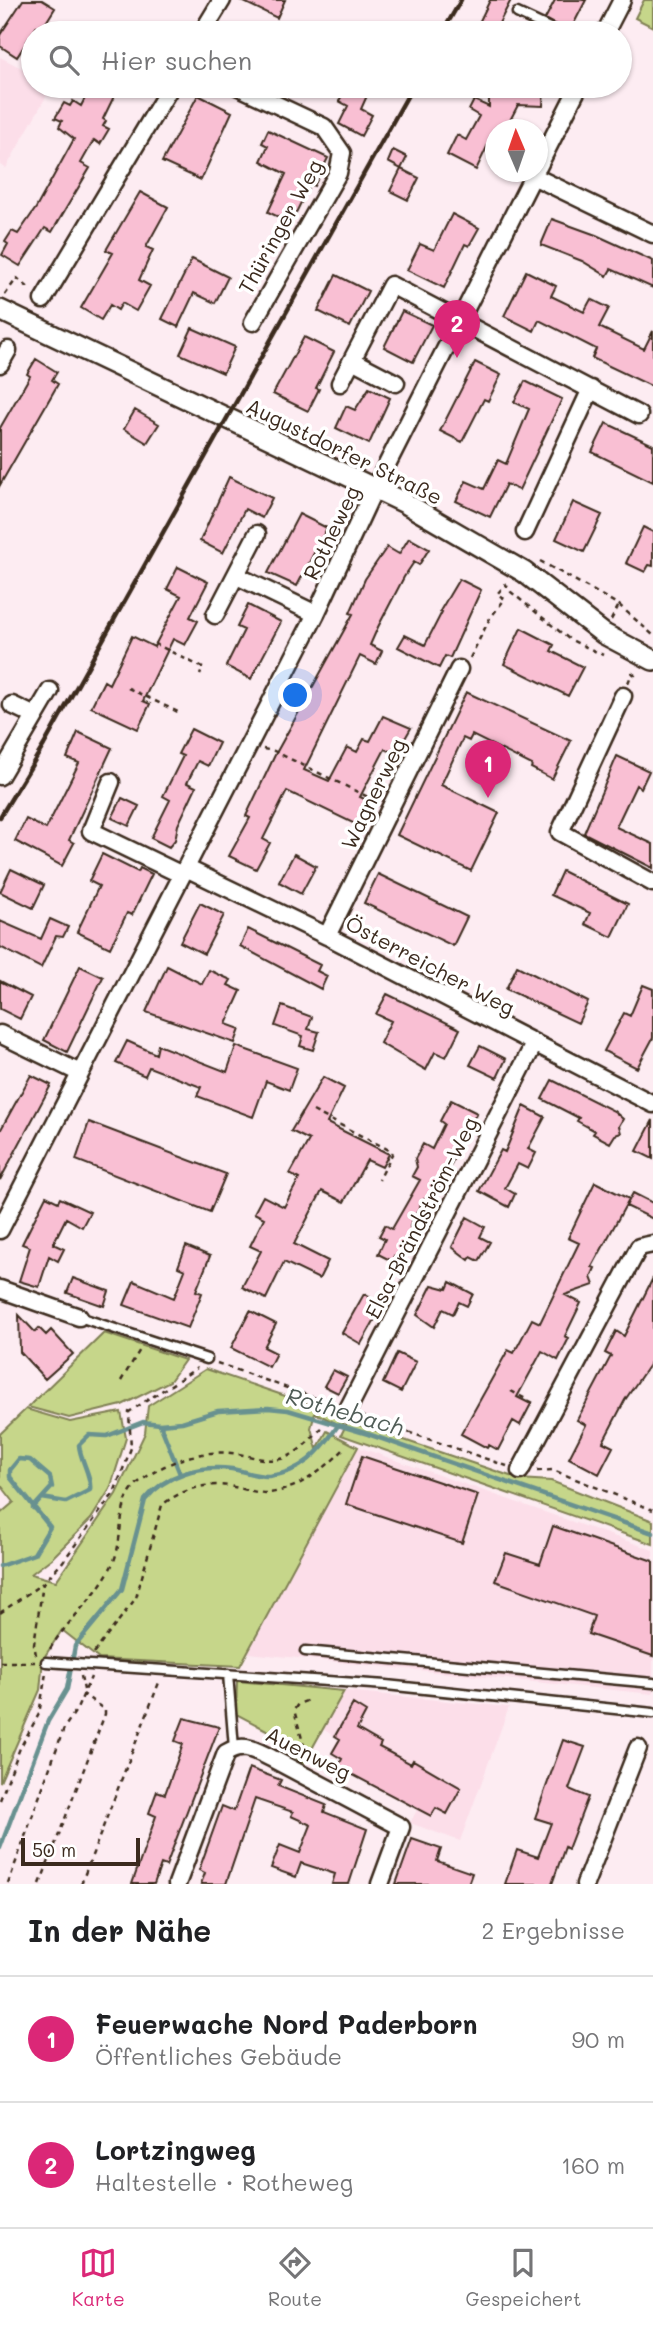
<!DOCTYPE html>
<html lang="de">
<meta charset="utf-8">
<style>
:root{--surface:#fff;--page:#f6f6f6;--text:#202124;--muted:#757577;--line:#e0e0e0;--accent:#db2777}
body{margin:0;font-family:Mali,sans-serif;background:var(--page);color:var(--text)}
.compass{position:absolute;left:485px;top:119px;width:63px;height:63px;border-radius:50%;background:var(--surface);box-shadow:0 2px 5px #0004;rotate:358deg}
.scale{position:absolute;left:21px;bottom:18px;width:119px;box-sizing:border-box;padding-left:7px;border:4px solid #3b2a1e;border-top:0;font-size:19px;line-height:24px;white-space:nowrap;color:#3b2a1e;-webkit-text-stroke:5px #fff;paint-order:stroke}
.you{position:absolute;left:296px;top:696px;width:24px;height:24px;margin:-18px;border:5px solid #fff;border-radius:50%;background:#1a73e8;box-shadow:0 0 0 10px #1a73e833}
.badge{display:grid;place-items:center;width:46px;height:46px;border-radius:50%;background:var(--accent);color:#fff;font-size:23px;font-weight:700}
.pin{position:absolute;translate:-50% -58px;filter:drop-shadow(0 2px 4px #0008)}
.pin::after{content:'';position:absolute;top:37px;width:24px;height:21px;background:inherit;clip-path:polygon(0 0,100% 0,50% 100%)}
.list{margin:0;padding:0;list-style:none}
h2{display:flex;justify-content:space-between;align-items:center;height:91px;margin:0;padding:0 28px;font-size:30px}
h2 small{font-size:23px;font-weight:400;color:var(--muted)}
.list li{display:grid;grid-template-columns:46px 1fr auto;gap:21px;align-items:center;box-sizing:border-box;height:126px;padding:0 28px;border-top:2px solid var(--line)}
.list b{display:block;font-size:26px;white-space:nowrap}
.list p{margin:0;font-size:23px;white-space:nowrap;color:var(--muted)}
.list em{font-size:23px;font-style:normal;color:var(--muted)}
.icon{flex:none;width:38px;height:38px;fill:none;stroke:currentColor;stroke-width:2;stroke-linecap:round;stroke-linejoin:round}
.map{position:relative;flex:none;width:653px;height:1884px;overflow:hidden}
.search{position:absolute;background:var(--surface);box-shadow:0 2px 5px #0004;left:21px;right:21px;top:21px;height:77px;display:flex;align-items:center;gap:18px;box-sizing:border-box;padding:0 24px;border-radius:38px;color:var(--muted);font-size:26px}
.sheet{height:343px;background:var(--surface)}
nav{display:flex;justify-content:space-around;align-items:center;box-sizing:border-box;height:98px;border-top:2px solid var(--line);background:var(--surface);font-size:19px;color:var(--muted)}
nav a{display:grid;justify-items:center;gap:4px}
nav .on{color:var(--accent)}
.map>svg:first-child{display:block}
</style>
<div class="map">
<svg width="653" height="1884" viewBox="0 0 653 1884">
<rect width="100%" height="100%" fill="#fdecf2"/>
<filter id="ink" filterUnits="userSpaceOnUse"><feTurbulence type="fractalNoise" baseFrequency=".0143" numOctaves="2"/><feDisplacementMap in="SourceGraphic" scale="14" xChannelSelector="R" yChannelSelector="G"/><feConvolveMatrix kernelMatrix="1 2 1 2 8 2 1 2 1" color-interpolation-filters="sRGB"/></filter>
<g filter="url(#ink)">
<path fill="#fcdee9" d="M0,57L33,74V86H52L6,168L0,165Z
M358,1447L653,1550V1694L248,1653Z
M345,1691L509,1707L460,1841L410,1823L417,1810L337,1767L341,1760L331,1753L338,1739L323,1729Z"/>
<path fill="#c6d68a" stroke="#808054" stroke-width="2" d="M644,0H653V27L635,18Z
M104,1333L185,1360L170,1381L122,1405L69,1418L28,1407Z
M206,1369L347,1417L342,1426L315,1413L311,1428L317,1449L327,1431L358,1447L240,1666L99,1659L62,1630L43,1659L40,1690L0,1782V1514L14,1502L0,1484V1434L26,1409L70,1422L121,1412L126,1438L110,1489L91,1519L52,1558L31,1574L56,1581L116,1494L145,1433L148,1406Z
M348,1421L519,1479L551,1481L653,1521V1544L341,1435Z
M237,1681L344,1691L304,1763L293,1756L297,1746L236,1714Z"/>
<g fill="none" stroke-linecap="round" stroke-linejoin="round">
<path stroke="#679190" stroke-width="4.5" d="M160,1424L180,1474
M33,1508L42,1498
M0,1566L34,1554L50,1527L10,1477V1470L19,1459L30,1460L50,1477L52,1487L42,1498L66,1502L90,1490C92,1476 80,1460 79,1445L89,1435L107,1436L143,1422L160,1424L182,1422L218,1411L268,1408L288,1410L368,1434L653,1533
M0,1848L48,1721L67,1689L75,1646L122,1589L145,1500C166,1474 199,1465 232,1469C244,1471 257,1477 269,1476C301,1473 320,1452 337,1427"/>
</g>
<path fill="#f9bfd3" stroke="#3b2a1e" stroke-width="2" d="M23,0H42L55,8L42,29L37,26L17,57L0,46V35Z
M240,0H285L277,18Z
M490,0H511L494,33H474Z
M555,0H586L569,33L545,19Z
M91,86H119L103,119L106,121L103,126L109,129L100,144L94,140L81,163L90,168L52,232L45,228L20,266L2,255L8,244L5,242L12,231L18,234L36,208L74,139L59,127L62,121L55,118L64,103L70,106L73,101L81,106Z
M347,86L370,89L361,109L372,115L361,136L339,124L348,106L339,101Z
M489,86H544L543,106L518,105L505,130H495L476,170L447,155L457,135L466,140L479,116L469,110L474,100L489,107Z
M198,95L232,112L201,180L162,162Z
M268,130L328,158L314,186L310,184L291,223L268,212L286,174L261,161L268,146L262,143Z
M393,150L407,157L401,169L388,162Z
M401,169L419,178L408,200L390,191Z
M140,192L168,207L146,247L153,250L139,280L150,286L136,311L122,303L118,310L110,305L101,320L81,308L113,253L106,250Z
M452,214L479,228L469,246L465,244L444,288L407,270L420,244L434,250Z
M552,219L596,235L653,261V288L611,269L607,276L582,261L541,245Z
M192,259L228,277L215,303L194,293L178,327L162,319Z
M526,271L556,286L551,296L584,312L591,299L609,308L599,327L644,349L653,331V387L592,358L596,349L539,320L534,331L504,316Z
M336,275L368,291L350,327L318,311Z
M402,311L432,325L413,362L384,347Z
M192,328L235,347L223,373L180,354Z
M304,337L334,352L316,388L319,389L308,411L273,394Z
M36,359L57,372L52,380L58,384L0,485V428L30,376L27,374Z
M475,362L501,375L488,401L484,399L462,442L440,431Z
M525,381L562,399L519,490L506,484L490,517L456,501L466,481L484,489L498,460L506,464L529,409L514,402Z
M369,388L390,398L369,444L336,428L346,406L355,410Z
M135,410L159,424L147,443L124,429Z
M606,423L653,445V482L592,452Z
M229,477L272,498L262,518L245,509L223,553L200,541Z
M573,502L602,515L584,552L556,539Z
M299,514L327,528L297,586L268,573Z
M643,527L653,532V566L649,565L645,572L626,563Z
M409,538L429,549L419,565L414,562L404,577L378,627L370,645L382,651L376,664L360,656L304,770L329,781L347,747L357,752L364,739L370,741L383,716L411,728L396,754L385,749L360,797L369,801L357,825L287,791L263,839L270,843L256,869L229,856L250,818L246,816L275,755L353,614L350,613L365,579L387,547L399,554Z
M178,567L208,582L190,617L198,621L185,645L173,639L143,701L150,704L138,729L91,707L104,681L109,684L132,636L154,647L181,596L167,589Z
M459,579L481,590L450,658L445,656L439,668L398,647L405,635L425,645L442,612L440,611Z
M248,605L281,622L251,679L226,666L244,630L237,627Z
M521,628L554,645L551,651L583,667L568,696L504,664Z
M466,692L571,741L552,779L531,768L532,765L472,735L469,741L463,738L441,785L499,813L471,871L397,835Z
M191,729L219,743L208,766L198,761L187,783L196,787L178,825L175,840L169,847L151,838L170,800L163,796L183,756L178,754Z
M78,732L112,748L69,840L74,843L62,866L15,841L26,819L46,829L79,763L67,758Z
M617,756L649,771L641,788L636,785L616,827L653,844V868L584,833Z
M122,798L139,806L129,826L112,818Z
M102,854L138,872L140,868L152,874L132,915L127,913L110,948L77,932L99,886L89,881Z
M294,854L316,866L301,894L279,882Z
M11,869L44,885L33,908L0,892Z
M562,871L628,904L612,937L585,924L590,913L551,895Z
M378,874L467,917L453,946L364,903Z
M200,903L224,915L204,954L180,942Z
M50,919L68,927L63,937L56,936L41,968L0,947V921L41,939Z
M248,929L320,965L317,971L327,976L321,989L240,946Z
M80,966L103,977L67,1052L44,1040Z
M167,966L202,984L209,970L231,980L228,985L241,991L226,1024L240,1029L235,1043L146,1012Z
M517,966L588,1002L578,1023L506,989Z
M0,981L31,997L20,1019L0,1009Z
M643,985L653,989V1038L637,1068L604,1051L624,1013L630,1016Z
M387,994L460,1029L446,1057L435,1052L426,1070L380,1043L391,1021L376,1014Z
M282,1006L312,1017L308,1029L319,1032L313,1050L300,1046L303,1036L275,1026Z
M127,1041L156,1054L158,1045L227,1072L236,1046L297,1068L289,1090L266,1081L253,1117L197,1096L201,1087L149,1067L145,1076L116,1063Z
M480,1046L506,1059L497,1078L470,1065Z
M31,1075L51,1085L0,1180V1131Z
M323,1077L344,1088L327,1123L389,1154L382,1167L367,1160L344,1202L322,1191L294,1244L328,1261L319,1279L284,1262L266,1299L242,1287L261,1251L250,1246L264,1218L254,1213L263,1196L284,1207L299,1179L290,1174L309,1140L291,1131Z
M552,1080L614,1111L623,1119L619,1126L621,1133L615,1135L610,1143L593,1134L595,1131L577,1121L579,1118L542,1099Z
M451,1100L477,1113L450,1158L453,1160L436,1195L433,1194L429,1201L424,1199L411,1223L410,1227L417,1231L402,1260L394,1256L392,1261L378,1254L385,1239L379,1236L385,1225L392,1229L420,1180L412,1176L417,1167L415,1159L423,1144L432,1149L444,1124L440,1121Z
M524,1106L545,1117L528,1149L536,1153L528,1169L518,1164L505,1188L515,1194L509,1207L479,1191L501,1150L505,1152Z
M653,1120V1159L637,1151Z
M89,1122L226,1174L210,1212L76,1160Z
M595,1182L629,1199L592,1267L595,1268L591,1277L594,1285L565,1295L581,1303L565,1336L569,1338L558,1360L542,1351L517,1397L531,1404L520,1425L513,1421L498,1450L489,1445L487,1448L461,1434L508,1350L514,1353L532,1319L540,1323L579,1243L568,1238Z
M633,1193L653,1203V1219L626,1206Z
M46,1196L58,1202L60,1198L90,1212L82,1227L66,1218L53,1244L64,1249L58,1261L49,1256L39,1287L19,1281L30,1247L22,1244Z
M467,1217L485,1227L480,1237L490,1242L479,1261L471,1257L469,1260L452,1247Z
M186,1246L210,1256L196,1291L202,1293L188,1328L124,1305L134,1281L174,1298L185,1270L178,1267Z
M73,1278L109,1291L104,1306L67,1293Z
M653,1278V1359L625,1400L603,1442L613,1447L599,1474L569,1458L586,1425L577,1420L611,1356L605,1353L616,1331L624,1336Z
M450,1282L473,1294L467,1306L459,1302L453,1314L443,1309L434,1327L417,1315L432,1285L447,1289Z
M364,1294L383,1305L361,1344L342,1333Z
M250,1311L276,1324L264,1347L276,1353L269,1367L231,1348Z
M19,1315L35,1332L39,1328L46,1335L51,1330L73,1354L45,1379L20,1352Z
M397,1353L416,1362L401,1392L383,1383Z
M333,1370L347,1377L338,1393L324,1386Z
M362,1456L478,1495L462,1543L346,1504Z
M553,1526L653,1561V1656L588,1634L594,1616L495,1581L506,1553L540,1564Z
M353,1704L366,1712L357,1729L381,1743L379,1747L411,1764L413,1760L461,1788L447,1814L436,1808L431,1816L338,1767L342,1759L332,1753L340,1739L335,1736Z
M184,1718L219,1727L166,1866L161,1864L154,1884H132L156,1816L149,1813L157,1791L165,1794L183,1744L175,1741Z
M563,1740L585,1747L569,1789L588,1797L568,1849L565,1847L552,1884H505L517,1850L538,1857L551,1823L535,1818Z
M249,1768L281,1780L278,1786L326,1805L324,1812L367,1829L349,1884H332L335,1874L301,1863L296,1877L271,1868L280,1845L300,1853L311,1825L291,1816L293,1812L255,1799L226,1884H201L205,1873L199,1870L222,1806L234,1811Z
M412,1839L441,1849L437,1861L472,1873L468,1884H396Z"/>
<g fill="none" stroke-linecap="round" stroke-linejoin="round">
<g stroke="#3b2a1e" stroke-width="13">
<path id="service" d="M517,13L560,33
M79,1317L207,1359
M305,1651L653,1683
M46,1662L386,1685L653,1713
M228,1674L234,1748"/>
</g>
<g stroke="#3b2a1e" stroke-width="21">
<path id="minor" d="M202,33L222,0
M605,33L622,0
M237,86L324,127L342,153L338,173L253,322
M538,167L579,86
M533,176L653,234
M43,300L171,86
M352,360L396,383
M0,364L8,350
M340,383L391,285L639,415
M525,532L591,389
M237,576L316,614
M215,615L257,534
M623,696L560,832L653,883
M12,705L35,716
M0,776L50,691
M111,782L91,831L182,875
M186,868L327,936L653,1104
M327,936L459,669
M0,1034L80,1073
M0,1230L316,614L369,500L535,172
M0,1289L79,1317
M347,1411L534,1044
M520,1471L639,1247L653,1244
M177,1884L226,1753C243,1742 254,1750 271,1758L401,1827L380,1884
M585,1884L638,1748"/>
</g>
<g stroke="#3b2a1e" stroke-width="24">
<path id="tertiary" d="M0,310L405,503L524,572L604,634L653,660"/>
</g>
<path stroke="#3b2a1e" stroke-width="2.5" stroke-dasharray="5 5" stroke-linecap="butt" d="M5,295L17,278L30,289
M540,561L619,605L653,635
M505,583L511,592L569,639L603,655
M611,620L619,605
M154,643L203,668L200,675
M470,658L490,618L505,599L497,594L506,584
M628,683L632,673L635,675L637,671
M128,688L180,713
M263,749L274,751L376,801
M313,1111L393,1152L379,1180
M217,1363L332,1404
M121,1381L141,1348
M511,1391L537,1405
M361,1416L507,1466
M537,1471L553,1470L653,1510
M0,1613L43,1583L61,1564L114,1493L131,1448L129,1412L197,1368
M50,1649C68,1619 98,1596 113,1563C124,1540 116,1501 138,1483C166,1461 202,1448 238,1454C252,1456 266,1462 280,1459C298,1455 309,1440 322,1428
M94,1653L136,1598L162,1505C182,1489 209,1481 234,1487C245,1489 256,1493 267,1493C298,1491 326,1468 346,1447
M36,1655L34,1644L43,1583
M0,1662H36
M81,1676L84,1690
M301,1757L304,1746L294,1710L298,1704L309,1700
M0,1800L20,1748L39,1714L46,1673
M8,1884L64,1728L77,1709L91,1677
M40,1884L105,1714V1710L83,1694
M81,1884L160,1680"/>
<use href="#service" stroke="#fff" stroke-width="8"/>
<use href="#minor" stroke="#fff" stroke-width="16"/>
<use href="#tertiary" stroke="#fff" stroke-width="19"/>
<path stroke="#3b2a1e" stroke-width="4.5" d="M442,33L461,0
M0,817L44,745L413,86"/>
</g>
</g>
<g text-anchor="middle" stroke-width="7" stroke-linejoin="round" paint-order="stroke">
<g font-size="21" fill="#3b2a1e" stroke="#fff">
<text transform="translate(281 227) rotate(-61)" y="7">Thüringer Weg</text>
<text transform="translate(344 452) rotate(26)" y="7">Augustdorfer Straße</text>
<text transform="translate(332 533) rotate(-64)" y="7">Rotheweg</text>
<text transform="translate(374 794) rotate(-64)" y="7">Wagnerweg</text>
<text transform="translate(430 966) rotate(28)" y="7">Österreicher Weg</text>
<text transform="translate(422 1218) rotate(-63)" y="7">Elsa-Brändström-Weg</text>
<text transform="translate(308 1754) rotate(27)" y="7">Auenweg</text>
</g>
<g font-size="23" font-style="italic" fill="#515d57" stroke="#fff">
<text transform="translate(345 1412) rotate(16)" y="8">Rothebach</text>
</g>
</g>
</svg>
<svg class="compass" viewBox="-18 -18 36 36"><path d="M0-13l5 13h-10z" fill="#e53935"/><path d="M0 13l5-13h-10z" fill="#757577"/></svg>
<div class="scale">50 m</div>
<div class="you"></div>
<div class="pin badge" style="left:488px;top:798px">1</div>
<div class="pin badge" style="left:457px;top:358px">2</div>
<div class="search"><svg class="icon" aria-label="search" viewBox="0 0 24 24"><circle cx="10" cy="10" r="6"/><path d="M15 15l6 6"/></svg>Hier suchen</div>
</div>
<section class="sheet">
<h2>In der Nähe<small>2 Ergebnisse</small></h2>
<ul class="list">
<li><span class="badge">1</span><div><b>Feuerwache Nord Paderborn</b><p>Öffentliches Gebäude</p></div><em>90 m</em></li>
<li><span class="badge">2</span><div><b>Lortzingweg</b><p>Haltestelle · Rotheweg</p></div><em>160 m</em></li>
</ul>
</section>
<nav>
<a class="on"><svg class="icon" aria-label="map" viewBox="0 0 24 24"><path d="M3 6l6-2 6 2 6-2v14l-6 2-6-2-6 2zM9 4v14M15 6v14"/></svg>Karte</a>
<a><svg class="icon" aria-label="directions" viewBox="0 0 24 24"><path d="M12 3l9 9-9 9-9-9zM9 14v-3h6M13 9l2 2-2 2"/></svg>Route</a>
<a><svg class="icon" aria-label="saved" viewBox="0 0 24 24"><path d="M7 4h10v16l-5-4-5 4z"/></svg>Gespeichert</a>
</nav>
